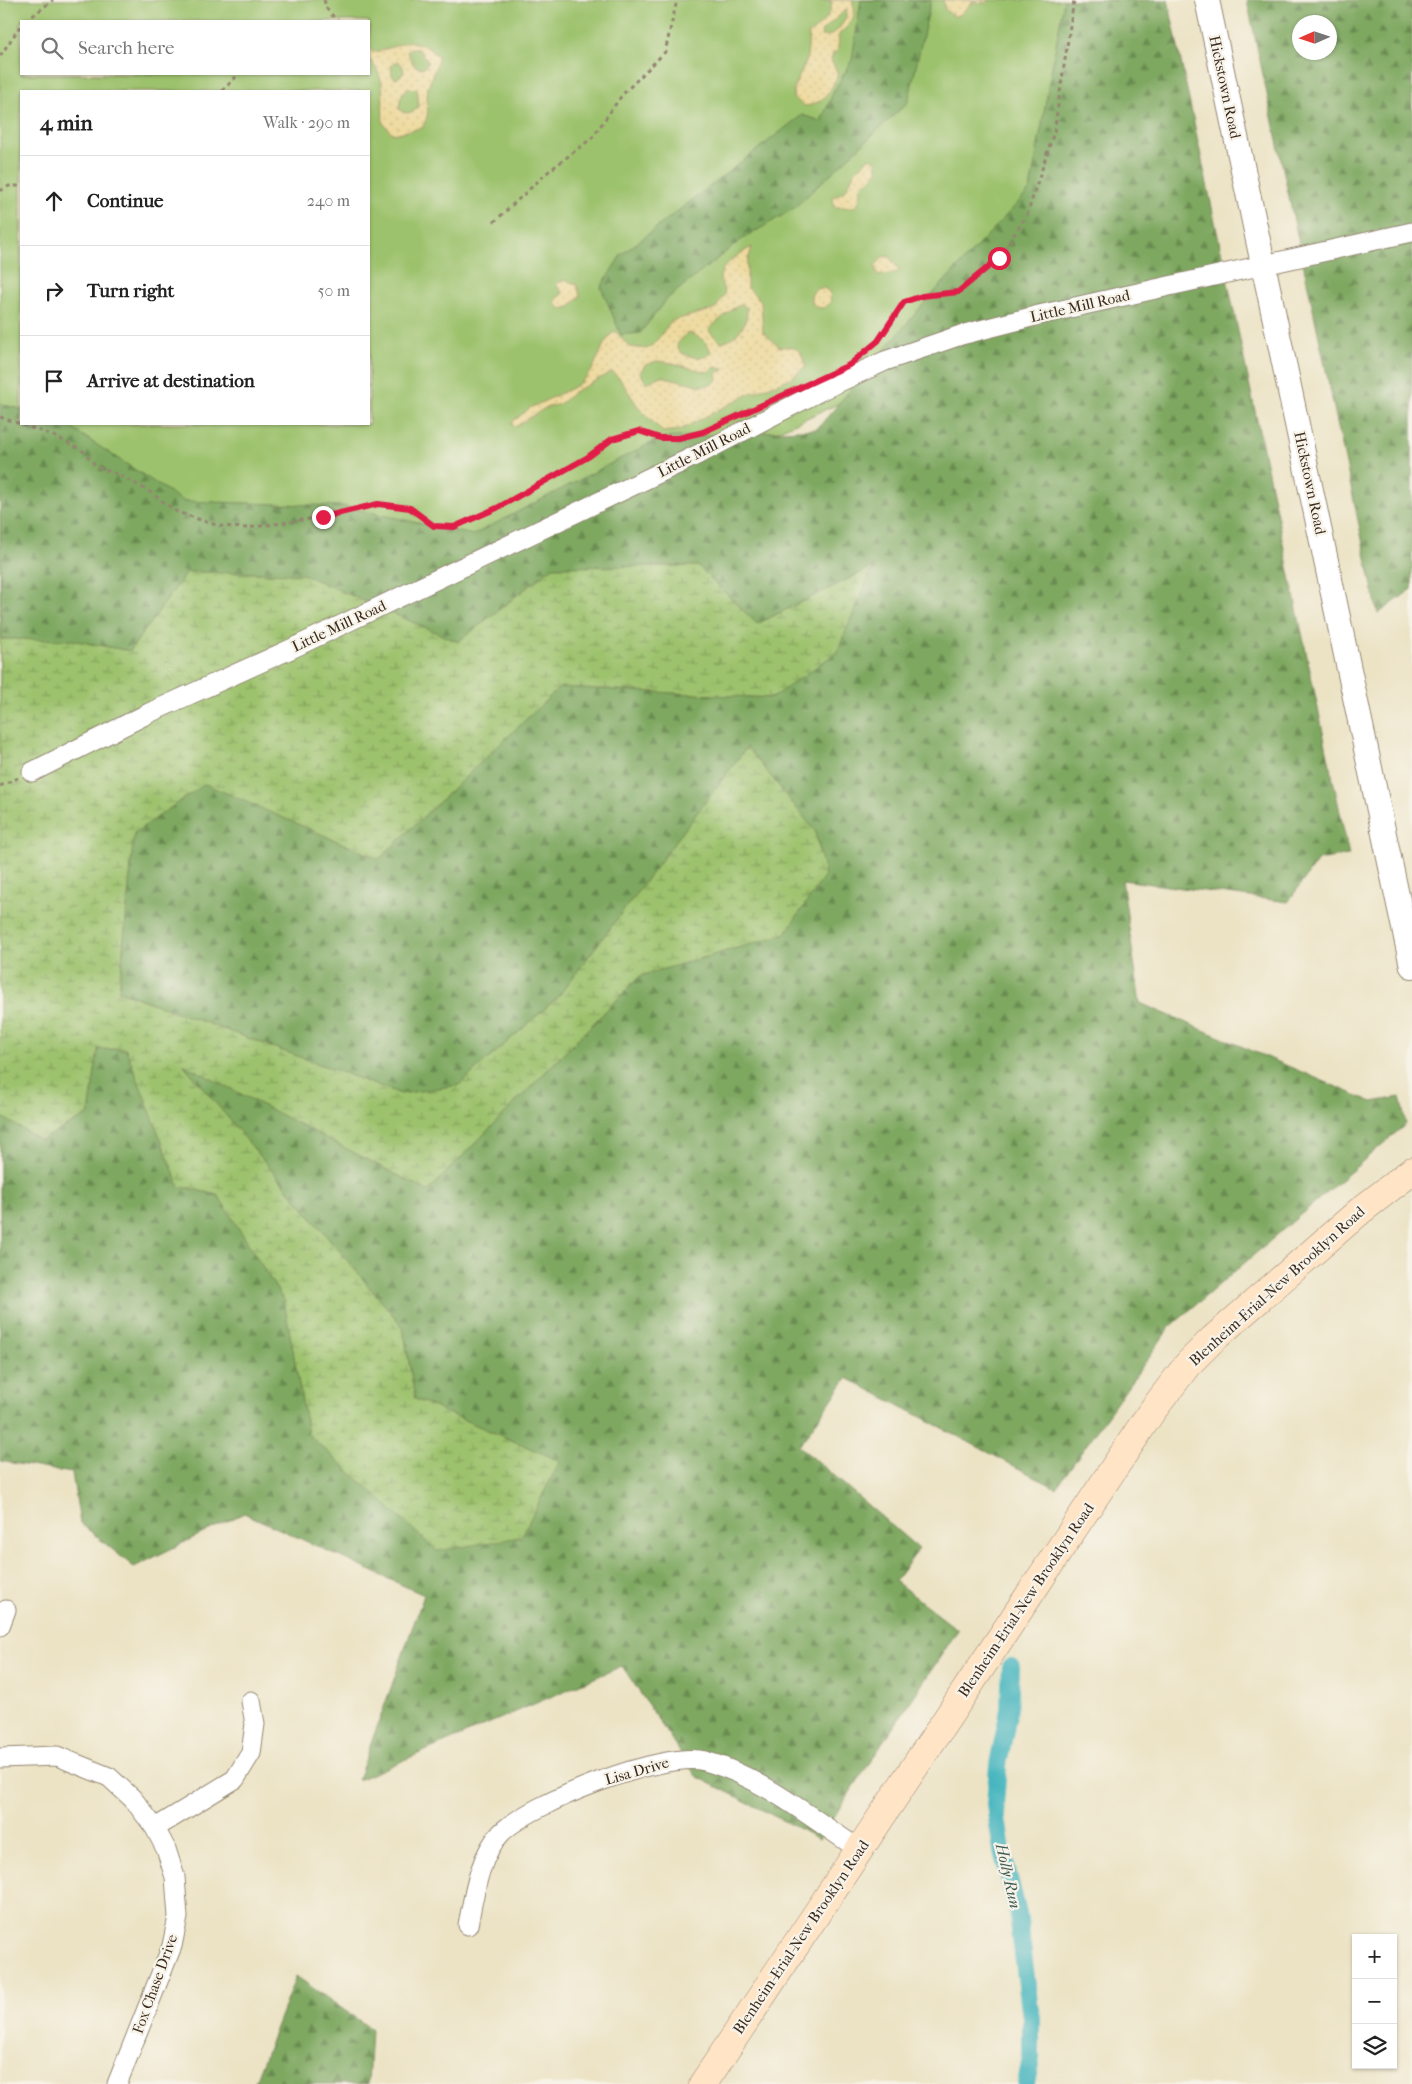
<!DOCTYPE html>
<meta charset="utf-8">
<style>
:root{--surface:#fff;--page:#f2f2f2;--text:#222;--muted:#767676;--line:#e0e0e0}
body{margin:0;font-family:"IM FELL French Canon",serif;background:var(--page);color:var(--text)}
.controls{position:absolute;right:15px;bottom:15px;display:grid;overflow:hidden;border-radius:0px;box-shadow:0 1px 4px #0004}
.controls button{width:45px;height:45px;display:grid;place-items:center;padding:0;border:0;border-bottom:1px solid var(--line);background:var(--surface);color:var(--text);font:25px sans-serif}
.compass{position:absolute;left:1292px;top:15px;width:45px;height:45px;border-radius:50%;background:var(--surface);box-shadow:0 1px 4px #0004;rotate:267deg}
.stop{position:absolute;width:15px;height:15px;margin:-11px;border:4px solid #e11d48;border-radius:50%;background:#fff}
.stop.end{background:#e11d48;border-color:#fff;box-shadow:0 1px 5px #0008}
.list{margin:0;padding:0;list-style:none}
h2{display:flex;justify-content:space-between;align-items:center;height:65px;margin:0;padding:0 20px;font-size:21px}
h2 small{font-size:16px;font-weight:400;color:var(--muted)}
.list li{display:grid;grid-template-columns:32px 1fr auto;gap:15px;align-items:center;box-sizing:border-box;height:90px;padding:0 20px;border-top:1px solid var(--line)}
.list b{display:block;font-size:19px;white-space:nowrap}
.list em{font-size:16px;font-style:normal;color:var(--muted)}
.icon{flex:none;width:28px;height:28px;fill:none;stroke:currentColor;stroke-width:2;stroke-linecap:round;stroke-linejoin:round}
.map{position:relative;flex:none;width:1412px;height:2084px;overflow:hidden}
.search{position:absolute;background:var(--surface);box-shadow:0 1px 4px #0004;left:20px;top:20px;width:350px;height:55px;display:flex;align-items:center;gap:12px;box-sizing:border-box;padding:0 18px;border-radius:0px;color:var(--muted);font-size:19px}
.panel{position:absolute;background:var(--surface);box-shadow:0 1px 4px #0004;left:20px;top:90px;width:350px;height:335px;border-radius:0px}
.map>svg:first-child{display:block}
</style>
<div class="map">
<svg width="1412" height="2084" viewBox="0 0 1412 2084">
<defs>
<pattern id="forest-firs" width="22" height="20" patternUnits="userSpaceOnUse" patternTransform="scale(1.25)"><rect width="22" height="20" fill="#7ea860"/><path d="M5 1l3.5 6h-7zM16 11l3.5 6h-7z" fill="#68894f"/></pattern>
<pattern id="wetland-marsh" width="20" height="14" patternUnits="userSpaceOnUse" patternTransform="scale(1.25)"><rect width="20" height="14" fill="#9dc26d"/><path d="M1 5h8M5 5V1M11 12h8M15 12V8" fill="none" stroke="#819e59"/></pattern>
<pattern id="sand-dots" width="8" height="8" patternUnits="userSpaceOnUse" patternTransform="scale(1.25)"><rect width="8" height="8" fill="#eeda9e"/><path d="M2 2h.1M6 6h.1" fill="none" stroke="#cdbb88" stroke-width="1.8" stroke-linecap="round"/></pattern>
</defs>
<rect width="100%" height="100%" fill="#f7f3e8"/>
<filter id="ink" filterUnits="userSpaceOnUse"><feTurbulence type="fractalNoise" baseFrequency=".02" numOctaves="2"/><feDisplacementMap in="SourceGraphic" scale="10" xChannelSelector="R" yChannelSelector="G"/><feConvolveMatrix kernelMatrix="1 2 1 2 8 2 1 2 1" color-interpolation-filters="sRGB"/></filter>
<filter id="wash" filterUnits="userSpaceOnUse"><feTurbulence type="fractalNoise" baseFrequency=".0096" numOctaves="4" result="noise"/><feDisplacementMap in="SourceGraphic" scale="20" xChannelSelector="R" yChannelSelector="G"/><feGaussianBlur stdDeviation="1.12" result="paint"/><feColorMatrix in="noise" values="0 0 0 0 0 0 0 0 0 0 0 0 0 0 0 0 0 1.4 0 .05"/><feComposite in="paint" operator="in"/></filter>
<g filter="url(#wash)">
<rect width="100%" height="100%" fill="#ece3c5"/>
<path fill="#9dc26d" stroke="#6c7646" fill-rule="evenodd" d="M0,0H1118L1112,140L840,403L149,713L0,770ZM21,21H369V74H21ZM21,91H369V424H21Z"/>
<path fill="url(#forest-firs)" stroke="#5c693f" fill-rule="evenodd" d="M861,0H931L908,102L793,209L741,240L668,298L640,333L621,335L601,287L621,255L802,115L821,121L834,91L852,60Z
M1064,0H1168L1349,855L1318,860L1288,902L1122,880L1140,1003L1372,1102L1400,1097L1406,1124L1170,1327L1056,1488L847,1378L799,1446L919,1549L895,1581L958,1630L819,1839L696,1776L622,1666L358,1780L424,1595L244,1513L134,1567L80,1523L72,1473L0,1461V1116L41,1140L89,1114L98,1049H126L179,1186L218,1195L284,1301L308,1434L560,1461L415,1399L403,1327L182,1063L428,1191L640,976L785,934L747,747L558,997L459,1085L401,1094L119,991L134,833L205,783L379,859L560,687L772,698L872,567L757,624L698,566L553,567L458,642L302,574L187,572L130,651L71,640L1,639L0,404L21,409V424H65L183,501L342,506L473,535L660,438L817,429L926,301L1030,190Z
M1247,0H1412V589L1378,614ZM1300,22H1330V52H1300Z
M296,1976L371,2029L368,2084H254Z"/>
<path fill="url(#wetland-marsh)" stroke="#6c7646" d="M698,566L757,624L873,567L837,652L772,698L560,687L379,859L205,784L134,833L119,991L401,1094L459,1085L558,997L747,747L815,831L825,875L785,934L640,976L428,1191L183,1064L403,1327L415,1399L560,1461L521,1537L437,1551L308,1434L284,1301L218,1195L179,1186L126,1049H98L89,1114L41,1140L0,1116V636L1,639L71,640L130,651L187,572L302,574L458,642L553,567Z"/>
<path fill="url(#sand-dots)" stroke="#94825e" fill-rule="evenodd" d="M818,0H852C858,17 851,24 839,34L838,50L833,54L831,60L838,74C832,91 823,104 805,106L793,98L794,88L807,59L809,34C819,26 834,15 831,1ZM847,9C847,21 835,39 821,36L822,31Z
M943,0H989L986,3L972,2L960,15L954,16L945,10Z
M410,41L427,47L439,57C436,68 431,77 428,89C425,105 432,112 422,128L393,134L383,123C381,96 388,80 369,59V47L373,52L380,51ZM411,48L419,50L428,62L425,67L421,68L414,65L407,51ZM398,61L403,67L404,73L396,79L392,76L391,66ZM409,88L417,89L419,106L413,112L405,113L399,109C400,101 400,92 409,88Z
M869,158L875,160C883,178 869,177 861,187L860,199L855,207H834L833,197L845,191L855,172Z
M752,247L747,264V287L761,301L763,332L780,347C798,346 800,349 806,366L791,378L749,394L680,430L663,432L639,408L620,379L612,372L574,392L560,404L545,408L515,427L511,423L530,408L572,388L581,382L592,370L604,344L612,333L616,332L630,347L647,349L655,343L671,321L715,309L725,294C724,289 721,283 720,279C720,264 741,253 752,247ZM742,304L747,308C748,325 736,340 720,342L709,331L710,328L732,309ZM687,333C698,335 709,342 711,353C703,361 687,357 679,351L677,344ZM657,361C675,362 690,369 708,372L715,367L725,369L717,373L718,379L713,384L702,386L661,376L646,383L640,372L645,365Z
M889,256L897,267L899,272L878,276L875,266L883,257Z
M566,280L577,285L580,296L570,307L561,309L556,304L555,301L563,293L557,286V283Z
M811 298a10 10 0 1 1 20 0a10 10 0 1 1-20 0Z"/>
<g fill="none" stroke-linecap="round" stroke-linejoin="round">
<path stroke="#47b6bf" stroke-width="18" d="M1011,1667L1009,1710L998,1765L995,1805L1002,1851L1018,1913L1031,2018V2058L1026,2084"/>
</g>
</g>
<g filter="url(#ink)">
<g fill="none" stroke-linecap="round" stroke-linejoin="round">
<g stroke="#948672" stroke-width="21">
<path id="minor" d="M32,772L149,713L293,648L701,453L824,389L885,361L961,335L1039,315L1412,232
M0,1626L6,1610
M0,1758L57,1756L109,1777L133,1799L155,1828L166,1849L175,1877L178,1917L172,1946L117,2084
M155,1828L235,1779L251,1753L255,1724L251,1701
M468,1925C474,1895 479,1856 501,1833C531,1803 664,1750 705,1761C762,1777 811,1818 860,1850"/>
</g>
<g stroke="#948672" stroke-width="26">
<path id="tertiary" d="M1207,0L1412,966"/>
</g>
<g stroke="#948672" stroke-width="29">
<path id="secondary" d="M703,2084L1152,1411L1188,1364L1213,1339L1360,1211L1412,1171"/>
</g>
<path stroke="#948672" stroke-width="3" stroke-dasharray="4 4" stroke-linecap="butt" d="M324,0L327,9L337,21
M26,21L53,0
M0,56L21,25
M222,91L239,74
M0,191L9,186H21
M494,222L549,171L592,138L622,95L665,52L677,0
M870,347L878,341L904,302L922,296L958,292L999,258L1027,215L1054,132L1074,0
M0,417L52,435L83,451L97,467L117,474L147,490L177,512L219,526L247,528L323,517L378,504L410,509L434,526L454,527L497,508L587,457L612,439L639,431L660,438H679L698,433
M0,786L18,778"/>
<use href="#minor" stroke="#fff" stroke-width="19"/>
<use href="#tertiary" stroke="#fff" stroke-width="24"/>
<use href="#secondary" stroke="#ffe4c6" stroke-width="28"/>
</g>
</g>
<g fill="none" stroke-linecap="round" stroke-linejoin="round" filter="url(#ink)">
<path stroke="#e11d48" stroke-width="6" d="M323,517L378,504L410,508L434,526L454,527L497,508L588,457L612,439L639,431L660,438H679L703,432L849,365L878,341L904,302L922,296L958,292L999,258"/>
</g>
<g text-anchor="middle" stroke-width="4.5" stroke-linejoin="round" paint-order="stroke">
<g font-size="15" fill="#3b2a1e" stroke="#f7f3e8">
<text transform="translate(1225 87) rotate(78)" y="5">Hickstown Road</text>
<text transform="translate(1080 306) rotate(-13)" y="5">Little Mill Road</text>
<text transform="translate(704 450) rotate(-27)" y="5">Little Mill Road</text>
<text transform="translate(1310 483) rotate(78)" y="5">Hickstown Road</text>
<text transform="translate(339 626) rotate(-25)" y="5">Little Mill Road</text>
<text transform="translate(1277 1286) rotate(-42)" y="5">Blenheim-Erial-New Brooklyn Road</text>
<text transform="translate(1026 1600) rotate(-56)" y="5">Blenheim-Erial-New Brooklyn Road</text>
<text transform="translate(637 1771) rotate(-16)" y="5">Lisa Drive</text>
<text transform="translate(801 1937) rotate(-56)" y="5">Blenheim-Erial-New Brooklyn Road</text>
<text transform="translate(155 1984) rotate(-70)" y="5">Fox Chase Drive</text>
</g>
<g font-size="16" font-style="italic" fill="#3f5b56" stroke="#f7f3e8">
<text transform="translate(1009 1876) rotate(77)" y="6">Holly Run</text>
</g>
</g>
</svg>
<div class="controls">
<button>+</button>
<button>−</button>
<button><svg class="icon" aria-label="layers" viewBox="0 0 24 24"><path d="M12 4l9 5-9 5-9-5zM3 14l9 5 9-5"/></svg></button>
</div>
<svg class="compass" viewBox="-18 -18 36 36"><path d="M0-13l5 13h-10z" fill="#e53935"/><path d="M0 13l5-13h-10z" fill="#767676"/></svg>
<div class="stop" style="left:999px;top:258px"></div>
<div class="stop end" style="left:323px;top:517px"></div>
<div class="search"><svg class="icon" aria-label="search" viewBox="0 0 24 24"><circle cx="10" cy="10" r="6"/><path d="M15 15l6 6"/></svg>Search here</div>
<section class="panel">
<h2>4 min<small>Walk · 290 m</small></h2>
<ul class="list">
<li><svg class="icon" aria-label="ahead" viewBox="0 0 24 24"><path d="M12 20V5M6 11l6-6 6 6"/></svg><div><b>Continue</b></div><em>240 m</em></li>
<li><svg class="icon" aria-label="right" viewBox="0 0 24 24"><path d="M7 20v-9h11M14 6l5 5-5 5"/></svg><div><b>Turn right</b></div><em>50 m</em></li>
<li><svg class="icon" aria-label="arrive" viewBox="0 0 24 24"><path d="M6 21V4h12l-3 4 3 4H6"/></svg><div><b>Arrive at destination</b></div></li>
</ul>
</section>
</div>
